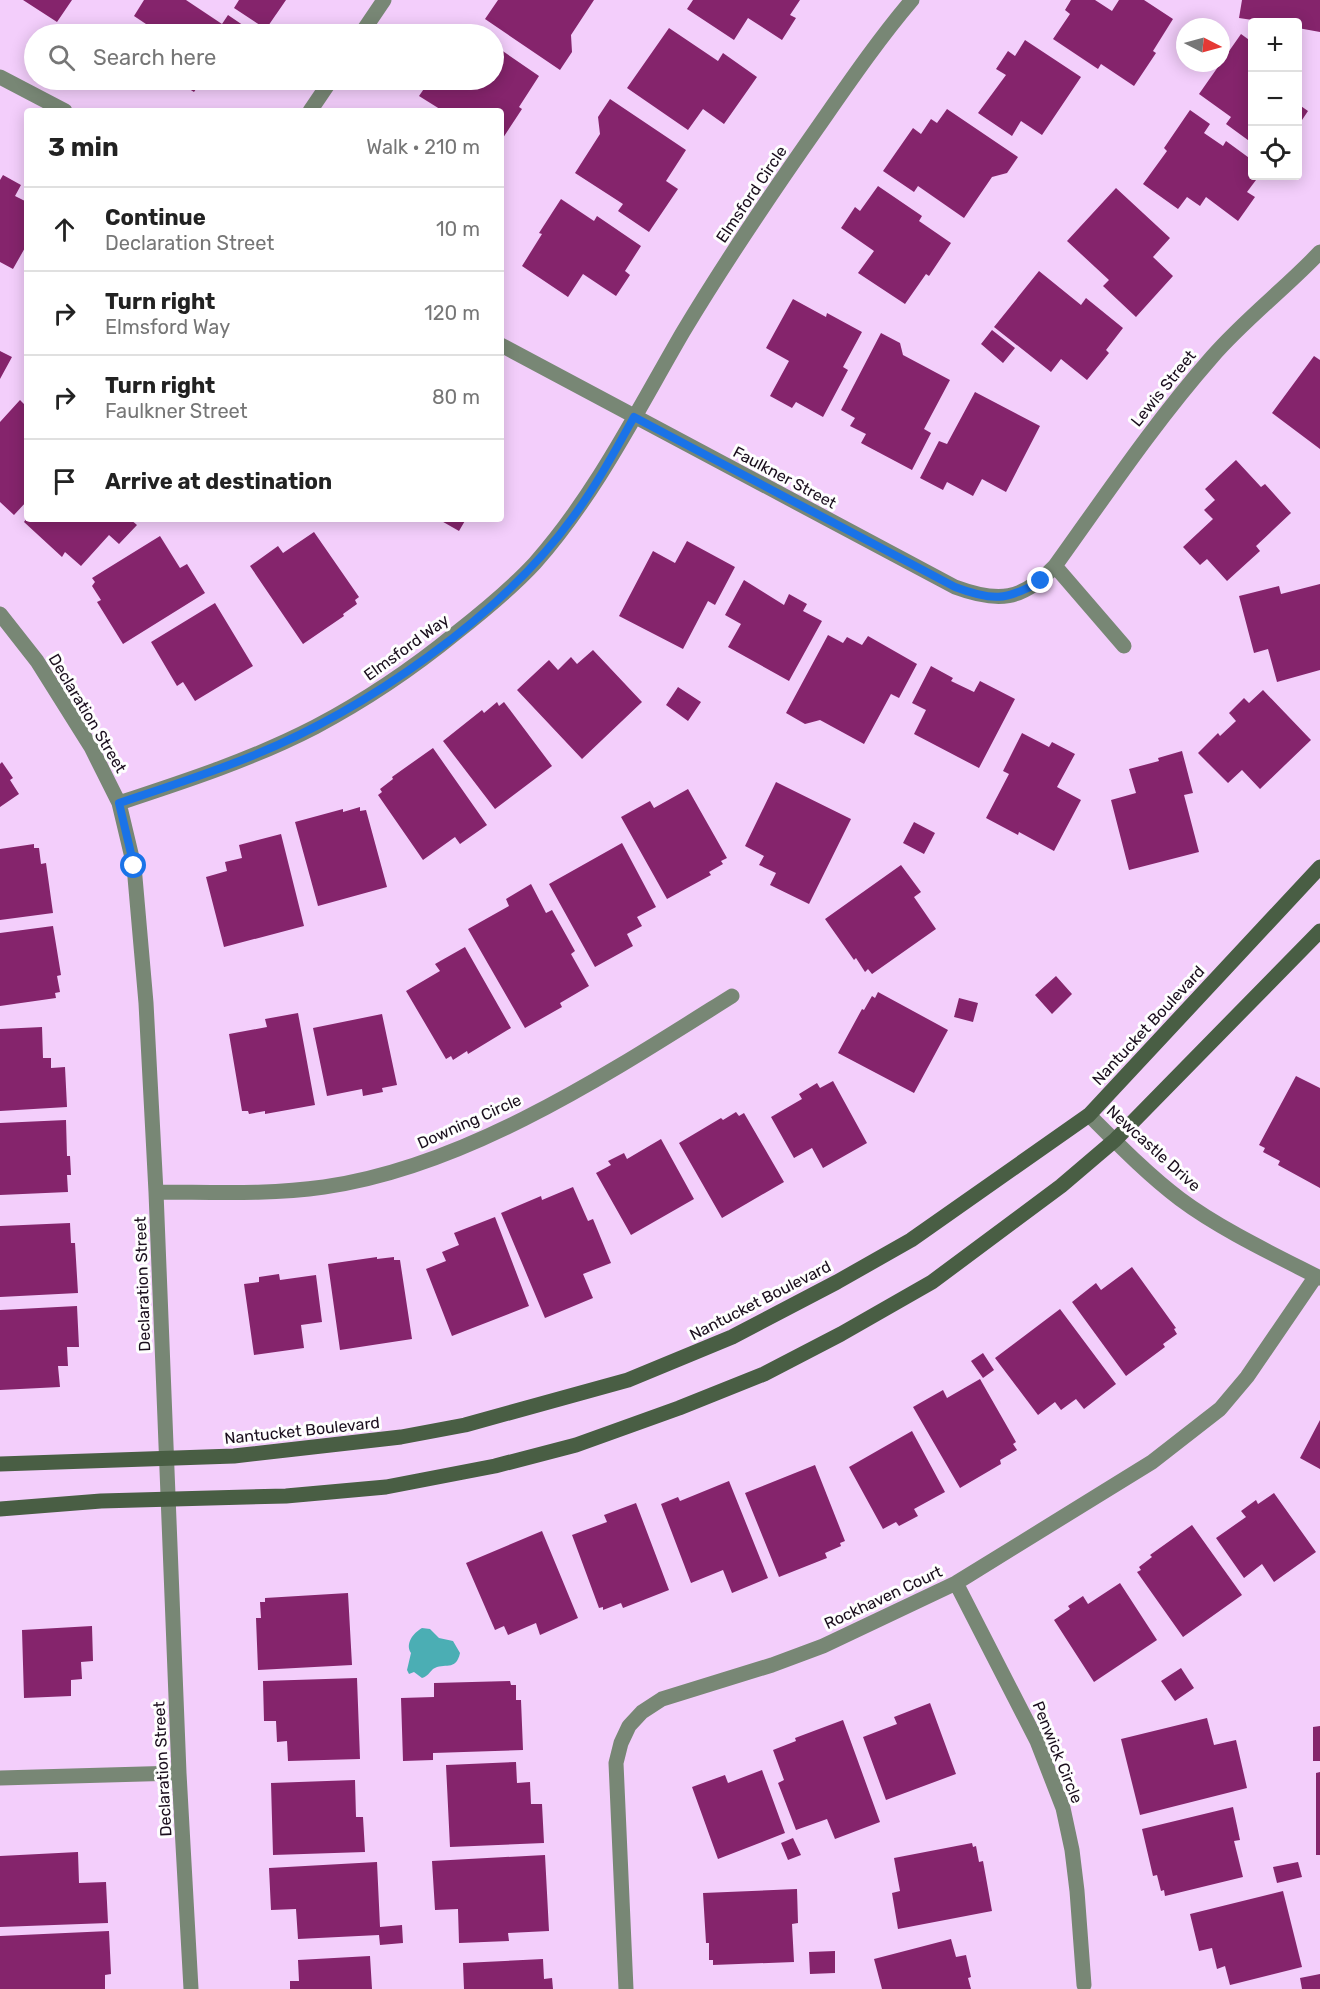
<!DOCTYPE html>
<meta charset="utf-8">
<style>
:root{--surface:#fff;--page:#f2f2f2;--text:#222;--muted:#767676;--line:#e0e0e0}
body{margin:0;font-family:Rubik,sans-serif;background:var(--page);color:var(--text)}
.controls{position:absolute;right:18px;top:18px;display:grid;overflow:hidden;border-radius:6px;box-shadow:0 3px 15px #0003}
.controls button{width:54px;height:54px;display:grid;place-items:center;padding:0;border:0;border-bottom:2px solid var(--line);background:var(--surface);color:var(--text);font:30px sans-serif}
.compass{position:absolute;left:1176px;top:18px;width:54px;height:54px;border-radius:50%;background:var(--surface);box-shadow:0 3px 15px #0003;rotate:96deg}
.stop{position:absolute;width:18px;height:18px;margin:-14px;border:4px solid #1a73e8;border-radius:50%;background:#fff}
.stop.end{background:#1a73e8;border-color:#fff;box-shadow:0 2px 6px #0008}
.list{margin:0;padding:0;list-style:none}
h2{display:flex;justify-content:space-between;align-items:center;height:78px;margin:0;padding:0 24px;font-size:26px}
h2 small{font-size:20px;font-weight:400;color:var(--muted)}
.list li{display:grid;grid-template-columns:39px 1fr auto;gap:18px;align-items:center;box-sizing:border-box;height:84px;padding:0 24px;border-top:2px solid var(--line)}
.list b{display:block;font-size:22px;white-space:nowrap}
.list p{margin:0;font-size:20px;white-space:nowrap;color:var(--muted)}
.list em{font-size:20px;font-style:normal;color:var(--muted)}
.icon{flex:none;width:33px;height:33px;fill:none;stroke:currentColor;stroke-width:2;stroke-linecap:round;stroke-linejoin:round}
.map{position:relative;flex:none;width:1320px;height:1989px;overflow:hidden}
.search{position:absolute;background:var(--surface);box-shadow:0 3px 15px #0003;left:24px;top:24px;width:480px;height:66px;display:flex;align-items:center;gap:15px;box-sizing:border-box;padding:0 21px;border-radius:33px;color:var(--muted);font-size:22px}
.panel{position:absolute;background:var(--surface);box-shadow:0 3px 15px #0003;left:24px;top:108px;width:480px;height:414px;border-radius:6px}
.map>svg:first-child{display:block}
</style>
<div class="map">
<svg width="1320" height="1989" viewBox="0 0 1320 1989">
<rect width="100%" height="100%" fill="#f3cefb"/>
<path fill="#4baeb4" d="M422,1628L430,1629L439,1638L453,1641L460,1653C456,1672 444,1662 433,1669C429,1673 428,1676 422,1678L414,1672L409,1674L407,1670L411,1653C405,1644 413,1633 422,1628Z"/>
<path fill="#85246c" d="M23,0H72L57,22Z
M144,0H186L222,24L228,15L256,34H148L152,28L134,16Z
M239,0H286L266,29L234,8Z
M498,0H594L571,35L572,52L560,70L485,19Z
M693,0H800L790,15L796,18L782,40L748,18L734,40L687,9Z
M1071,0H1095L1112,11L1119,0H1144L1173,19L1153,51L1156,53L1134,86L1101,64L1098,69L1053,39L1070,14L1065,10Z
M1242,0H1320V32L1298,28V22H1266L1239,18Z
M669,28L718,61L723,53L757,77L724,124L703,109L688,130L627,88Z
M1241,34L1252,42V143L1226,124L1231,117L1199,94Z
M1025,40L1081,77L1042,135L1021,121L1012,136L978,113L1006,75L996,69L1008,51L1015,56Z
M494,45L539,76L519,107L522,109L501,141V111H443L419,96L430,80H494Z
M175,80H202L194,92Z
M610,99L686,150L666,181L678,189L649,232L618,211L623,204L575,173L600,134L598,117Z
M1298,104L1308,111L1298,126Z
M947,109L1018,157L1007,173L992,177L964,218L918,186L914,192L883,171L913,128L921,134L931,119L937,123Z
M1190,110L1210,124L1204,133L1223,146L1226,141L1252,160V176H1259L1247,192L1255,197L1238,221L1206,197L1200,206L1187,197L1178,209L1143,184L1167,151L1164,148Z
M3,175L21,185L15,196L27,202V246H26L13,269L0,262V180Z
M878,186L922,216L919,221L951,243L929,276L926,274L905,304L858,273L874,251L841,228L855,207L860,211Z
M1116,188L1170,238L1153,257L1173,276L1136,317L1103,286L1109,280L1067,241Z
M561,199L594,221L597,216L641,246L625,271L630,275L616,296L583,274L568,297L522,266L542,234L539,233Z
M1039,271L1081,305L1086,298L1123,328L1106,350L1109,353L1087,380L1061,359L1051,372L994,327Z
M793,299L826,317L827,313L862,332L843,367L848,370L823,417L796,402L792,408L770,396L789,361L766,348Z
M992,330L1015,348L1003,363L981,344Z
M881,333L900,343L903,355L950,380L924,429L931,433L912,470L861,443L866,434L850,426L855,418L841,410Z
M0,351L12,357L0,379Z
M1314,356L1320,360V449L1272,413Z
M975,392L1040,426L1006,492L982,479L973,496L947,482L943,490L920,478L939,441L947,444Z
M20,400L27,407V501L14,515L0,502V422Z
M1236,460L1261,487L1265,484L1291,513L1256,546L1260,551L1227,581L1207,559L1200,565L1183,547L1213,519L1204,510L1215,500L1205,489Z
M26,519H130L137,525L119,544L109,535L81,566L65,552L62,557L24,522Z
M438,519H466L459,531Z
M314,532L359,597L355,600L357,604L343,614L344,616L303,644L250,566L278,546L283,553Z
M160,536L180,568L187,564L205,593L123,644L97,602L101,600L92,586L95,582L92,578Z
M687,541L735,567L715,605L708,601L683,649L619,616L653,551L675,563Z
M744,580L784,605L789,594L807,604L803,611L822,621L789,681L728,647L741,624L725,615Z
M1320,584V670L1277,682L1268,649L1254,653L1239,596L1279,586L1281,594Z
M215,603L253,666L195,701L183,682L177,686L151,642Z
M828,635L843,643L847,637L862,645L868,636L917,664L899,698L891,694L864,744L820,720L805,724L786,713Z
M593,650L642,702L582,759L517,690L549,660L558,670L571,657L577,664Z
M931,666L953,678L951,681L974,692L980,681L1015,699L979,768L914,734L926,710L912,703Z
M678,687L701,702L688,721L666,705Z
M1263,690L1311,740L1260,789L1242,770L1228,783L1198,753L1218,733L1220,736L1236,721L1229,713L1244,698L1249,703Z
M497,702L499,706L504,702L552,766L495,809L443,741L482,710L484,713Z
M1022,733L1049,747L1052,742L1075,754L1057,787L1081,800L1054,851L1019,832L1018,835L986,818L1009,774L1003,771Z
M433,748L487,825L460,844L455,837L423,860L378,795L382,792L380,789L393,779L392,777Z
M1182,751L1193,793L1184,795L1199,852L1129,870L1111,800L1136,793L1129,769L1159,761L1158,758Z
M2,762L13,778L10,780L19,794L0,807V764Z
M776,782L851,819L809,904L770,885L776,873L759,865L764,856L745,846Z
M688,789L727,858L721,861L723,864L709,872L711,875L667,899L621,817L650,801L654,808Z
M360,807V811L366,810L387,887L318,906L295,822L343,809V812Z
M914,822L935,833L924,854L903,843Z
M281,834L304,926L224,947L206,877L227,871L225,862L242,858L239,845Z
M622,843L656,907L637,917L642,926L627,934L633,946L595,967L549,884Z
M34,844V848H39L41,864L46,863L53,913L0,920V849Z
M901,865L921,892L914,897L936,929L872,974L868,969L865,972L856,958L854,960L825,919Z
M531,884L546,913L552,910L575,951L571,954L589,986L560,1003L562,1007L525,1028L468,929L509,906L506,899Z
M53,926L61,975L57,976L60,992L55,993L56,998L0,1006V933Z
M465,947L511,1028L468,1054L467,1051L453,1060L451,1056L446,1059L406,991L440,971L435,964Z
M1056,976L1072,994L1052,1014L1035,995Z
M878,992L948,1030L914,1093L838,1053L862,1009L864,1010L872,996L875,998Z
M959,998L978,1003L973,1022L954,1017Z
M298,1013L315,1105L265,1114V1111L249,1114L248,1111H242L229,1034L267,1027L265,1019Z
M382,1014L397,1085L382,1088L383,1092L363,1096L362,1089L327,1096L313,1028Z
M42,1027L43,1058H51V1068L65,1067L67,1107L0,1111V1029Z
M1296,1076L1320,1088V1188L1278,1165L1280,1161L1263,1152L1265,1148L1259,1145Z
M833,1081L867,1143L823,1168L812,1148L794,1158L771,1117L802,1099L799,1094L817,1083L820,1088Z
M736,1112L739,1116L744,1113L784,1182L722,1218L679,1143L721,1118L723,1120Z
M66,1120L67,1156H70L71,1175H67L68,1192L0,1195V1123Z
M661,1139L694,1199L631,1235L596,1173L611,1165L608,1161L624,1153L627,1159Z
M573,1187L588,1221L593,1219L611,1263L583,1274L593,1298L545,1318L501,1213L541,1196L542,1200Z
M495,1217L529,1306L452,1336L426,1269L446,1261L442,1252L459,1245L454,1233Z
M70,1223L71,1243H75L78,1293L0,1297V1226Z
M377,1257V1259L394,1257V1260H400L412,1339L340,1350L328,1264Z
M1132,1267L1176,1328L1174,1329L1177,1334L1163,1344L1165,1347L1126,1376L1072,1302L1096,1283L1101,1290Z
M279,1274L280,1280L316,1275L322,1322L301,1325L304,1348L254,1355L244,1284L259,1282V1277Z
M77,1306L79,1347H67L68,1366H58L60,1387L0,1390V1310Z
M1060,1309L1116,1384L1084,1409L1076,1399L1061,1410L1055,1402L1038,1415L995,1358Z
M983,1353L994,1370L983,1378L971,1361Z
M980,1379L1016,1442L1013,1444L1017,1450L1000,1460L1001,1464L960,1488L913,1407L943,1390L947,1398Z
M1320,1420V1469L1300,1458Z
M912,1431L945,1492L914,1509L918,1516L899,1526L896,1522L883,1529L849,1467Z
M815,1465L845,1541L840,1543L841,1546L825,1553L827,1558L779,1577L745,1493Z
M729,1481L768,1578L732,1593L723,1570L691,1583L661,1504L678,1497L680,1501Z
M1274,1493L1316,1552L1274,1582L1262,1564L1244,1578L1216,1538L1246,1517L1241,1511L1256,1500L1258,1504Z
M636,1503L669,1590L623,1608L621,1603L603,1610V1607L599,1608L572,1535L607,1522L604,1515Z
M1192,1525L1242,1595L1183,1637L1137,1572L1141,1570L1139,1567L1152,1557L1150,1555Z
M542,1531L578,1618L540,1635L536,1623L508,1635L504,1626L495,1630L466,1563Z
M1120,1583L1157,1640L1094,1682L1054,1620L1070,1609L1068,1606L1083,1596L1088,1604Z
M348,1593L352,1665L258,1670L256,1618H261L260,1602H265V1598Z
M92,1626L93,1661L81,1662L82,1679L71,1680V1696L24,1698L22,1630Z
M1181,1668L1194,1688L1175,1701L1161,1681Z
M357,1678L360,1759L288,1761L287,1741L277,1742L276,1721H264L263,1681Z
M510,1681L511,1685H516V1700H521L523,1750L433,1753V1760L403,1761L401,1698L434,1697V1683Z
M930,1703L956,1774L886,1800L863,1737L897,1724L894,1717Z
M1207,1718L1214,1745L1236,1740L1247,1788L1140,1815L1121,1739Z
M843,1720L880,1822L835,1839L827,1819L796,1830L778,1783L784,1780L773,1750L796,1741L795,1738Z
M1320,1726V1761H1313V1727Z
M516,1762L517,1783L530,1782L531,1804H542L544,1843L450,1847L446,1765Z
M762,1770L785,1833L718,1859L692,1787L725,1775L728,1783Z
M1320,1772V1855H1316V1773Z
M355,1780L356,1817H363L365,1852L273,1855L271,1783Z
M1233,1807L1240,1840L1234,1841L1243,1877L1165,1896L1164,1890L1161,1891L1157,1875L1153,1876L1142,1829Z
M793,1838L801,1855L788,1860L781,1843Z
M972,1843L973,1847L976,1846L979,1862L983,1861L992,1911L898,1929L892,1893L900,1891L894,1858Z
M78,1852L79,1883L106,1882L108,1923L0,1927V1856Z
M545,1855L549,1931L508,1933L509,1941L459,1943L458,1909L435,1910L432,1861Z
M377,1862L380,1927L402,1925L403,1943L380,1945L379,1935L298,1939L296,1909L271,1910L269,1868Z
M1298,1862L1302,1877L1277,1883L1273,1867Z
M797,1889L798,1923L792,1924L794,1962L713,1965V1960H709V1943H706L703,1893Z
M1283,1891L1302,1967L1230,1985L1225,1966L1217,1969L1212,1948L1199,1951L1190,1914Z
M109,1931L111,1974L105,1975V1989H0V1936Z
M951,1939L956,1957L966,1955L971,1977L968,1978L971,1989H882L874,1959Z
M835,1951V1973L810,1974L809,1952Z
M370,1956L372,1989H290V1981H299L298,1960Z
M543,1959L544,1979L552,1978L553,1989H464L463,1963Z
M1320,1974V1989H1302L1300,1978Z"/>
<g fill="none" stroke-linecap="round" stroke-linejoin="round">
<path stroke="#788775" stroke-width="15" d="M361,34L384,0
M0,77L65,111
M310,111L331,80
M501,345L955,587C998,603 1022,601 1055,566C1106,495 1154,423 1212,357C1245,319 1286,288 1320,252
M1055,566L1124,646
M0,614L37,661L91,747L119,803L134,866L146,1003L156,1192L179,1773L191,1989
M119,803C186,781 253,759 315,727C366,700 412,669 456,633C484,611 511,589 535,563C596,494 637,411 683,332C725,262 771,194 818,127C848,84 878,40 912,0
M1089,1115C1118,1144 1147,1174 1180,1199C1220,1229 1275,1255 1320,1278
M156,1192C212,1192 268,1195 324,1187C467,1167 611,1072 732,996
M956,1583L1037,1741L1063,1808L1072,1850L1077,1891L1084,1985
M0,1778L179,1773
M626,1989L616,1763L621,1743L629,1726L642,1712L662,1699L772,1665L823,1646L956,1583L1152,1462L1220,1409L1247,1377L1316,1276"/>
<path stroke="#495e44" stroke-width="15" d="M0,1464L234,1456L401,1437L465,1425L628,1380L732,1337L837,1282L911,1240L1089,1115L1320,867
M0,1509L101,1501L286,1496L386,1487L495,1466L576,1445L679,1408L764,1374L841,1334L932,1282L1061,1186L1115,1140L1320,931"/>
</g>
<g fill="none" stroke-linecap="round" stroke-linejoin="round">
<path stroke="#1a73e8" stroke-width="8" d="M134,866L119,803C164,788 208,774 252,756C365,710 501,617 573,517C596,486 615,451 634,417L955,587C992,601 1006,601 1041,581"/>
</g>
<g text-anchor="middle" stroke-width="6" stroke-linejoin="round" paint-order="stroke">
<g font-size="16" fill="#1a0e1d" stroke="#fefefe">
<text transform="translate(751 194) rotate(-56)" y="6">Elmsford Circle</text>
<text transform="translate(1163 388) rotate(-51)" y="6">Lewis Street</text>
<text transform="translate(785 477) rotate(28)" y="6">Faulkner Street</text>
<text transform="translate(406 647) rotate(-36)" y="6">Elmsford Way</text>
<text transform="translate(88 713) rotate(59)" y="6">Declaration Street</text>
<text transform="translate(1148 1025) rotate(-47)" y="6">Nantucket Boulevard</text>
<text transform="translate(469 1121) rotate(-24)" y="6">Downing Circle</text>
<text transform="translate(1154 1148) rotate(42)" y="6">Newcastle Drive</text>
<text transform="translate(142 1284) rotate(-92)" y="6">Declaration Street</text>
<text transform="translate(760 1300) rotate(-27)" y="6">Nantucket Boulevard</text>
<text transform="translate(302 1430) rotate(-6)" y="6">Nantucket Boulevard</text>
<text transform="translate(883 1597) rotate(-25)" y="6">Rockhaven Court</text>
<text transform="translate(1058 1752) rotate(68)" y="6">Penwick Circle</text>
<text transform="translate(162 1769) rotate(-93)" y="6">Declaration Street</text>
</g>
</g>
</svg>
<div class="controls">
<button>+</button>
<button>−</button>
<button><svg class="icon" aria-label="locate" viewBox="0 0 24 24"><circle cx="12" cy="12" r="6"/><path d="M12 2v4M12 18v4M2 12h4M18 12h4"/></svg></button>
</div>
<svg class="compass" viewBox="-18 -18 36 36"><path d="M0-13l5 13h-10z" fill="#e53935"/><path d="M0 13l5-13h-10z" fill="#767676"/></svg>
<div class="stop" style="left:134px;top:866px"></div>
<div class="stop end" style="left:1041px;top:581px"></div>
<div class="search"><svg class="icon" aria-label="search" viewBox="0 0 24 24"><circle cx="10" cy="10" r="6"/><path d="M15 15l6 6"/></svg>Search here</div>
<section class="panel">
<h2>3 min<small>Walk · 210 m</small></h2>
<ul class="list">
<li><svg class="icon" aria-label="ahead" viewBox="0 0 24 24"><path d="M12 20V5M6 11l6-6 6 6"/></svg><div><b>Continue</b><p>Declaration Street</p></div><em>10 m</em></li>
<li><svg class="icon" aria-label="right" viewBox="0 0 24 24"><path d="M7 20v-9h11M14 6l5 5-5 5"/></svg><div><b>Turn right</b><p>Elmsford Way</p></div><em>120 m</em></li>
<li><svg class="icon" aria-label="right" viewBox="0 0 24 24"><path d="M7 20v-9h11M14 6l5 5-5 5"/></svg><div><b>Turn right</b><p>Faulkner Street</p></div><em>80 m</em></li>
<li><svg class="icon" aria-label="arrive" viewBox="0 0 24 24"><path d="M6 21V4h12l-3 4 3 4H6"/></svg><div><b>Arrive at destination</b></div></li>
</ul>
</section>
</div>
